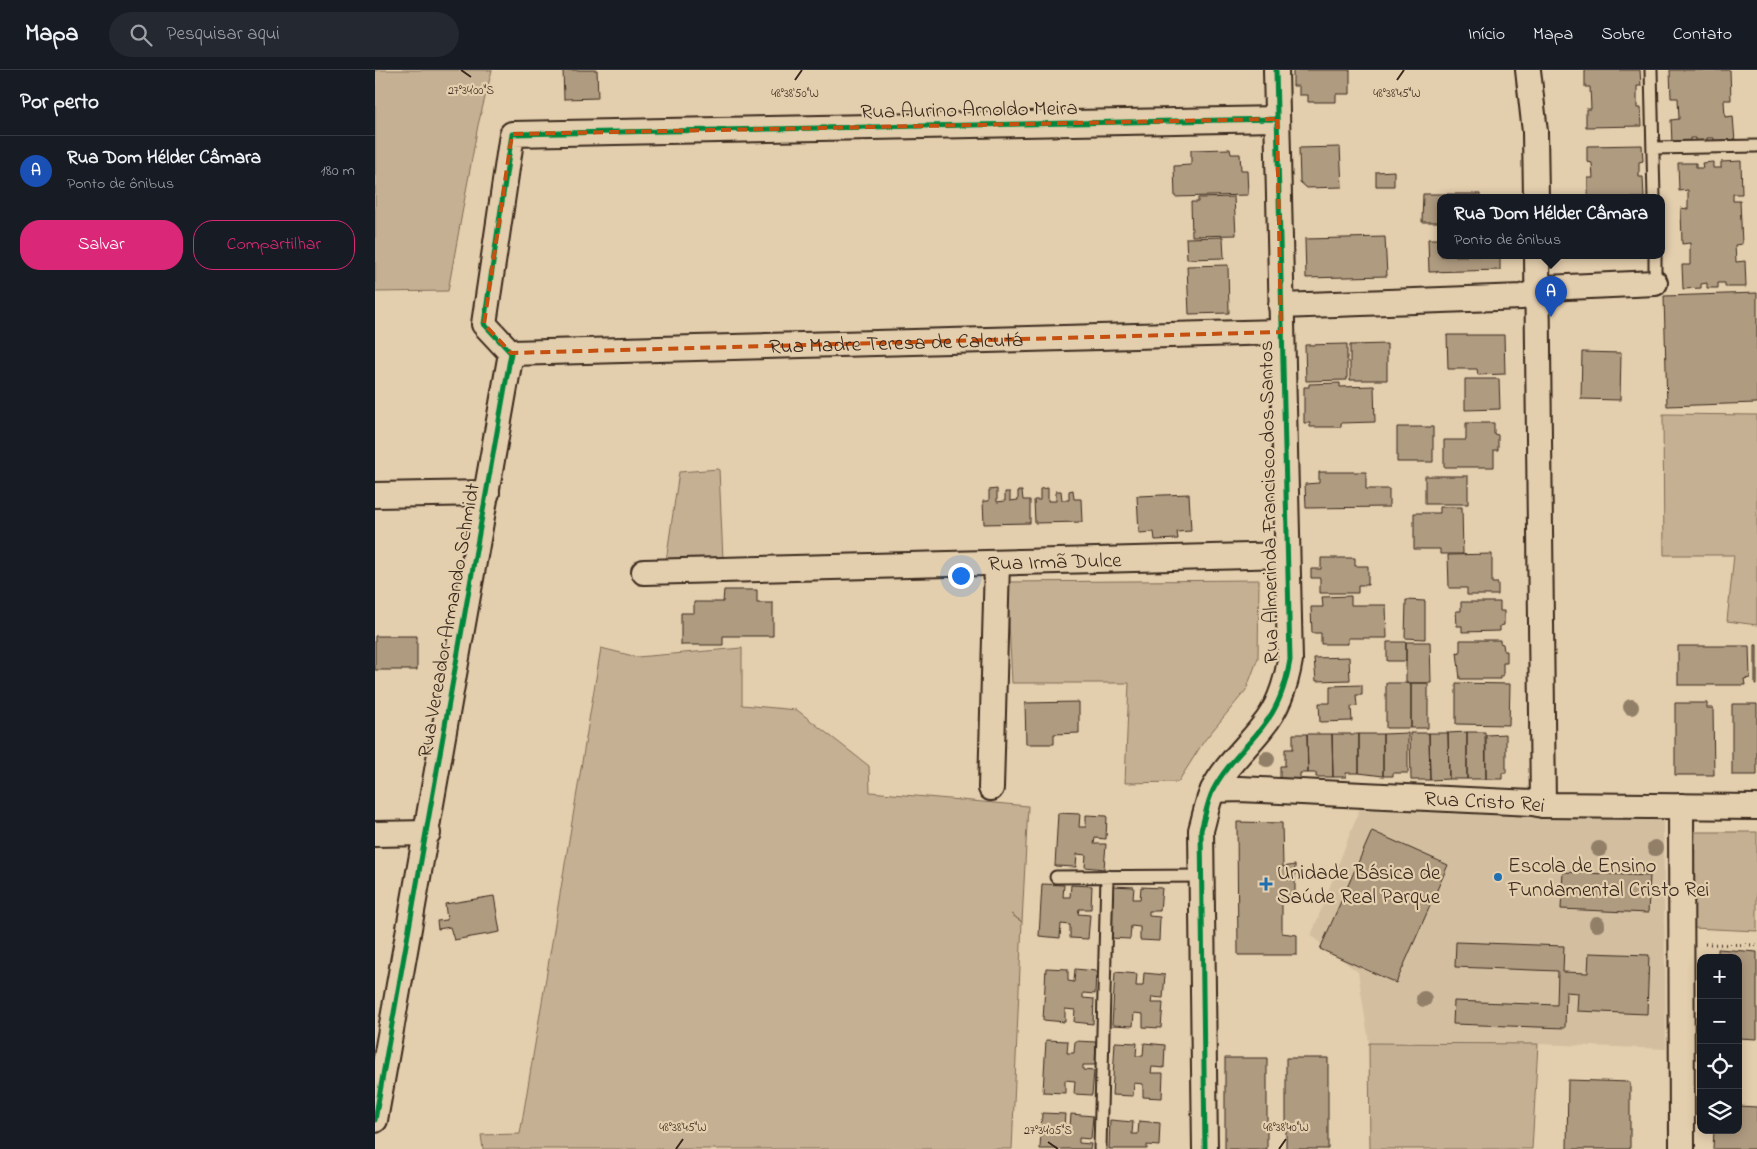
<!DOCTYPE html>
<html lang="pt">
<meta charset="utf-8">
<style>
:root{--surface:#171b24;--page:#242831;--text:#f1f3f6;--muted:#9ea1a6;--line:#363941;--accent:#db2777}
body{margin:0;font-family:"Indie Flower",sans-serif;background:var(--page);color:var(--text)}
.controls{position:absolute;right:15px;bottom:15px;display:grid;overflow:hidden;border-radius:10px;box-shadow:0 2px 12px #0003}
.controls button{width:45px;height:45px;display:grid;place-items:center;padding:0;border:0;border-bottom:1px solid var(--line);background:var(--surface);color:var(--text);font:25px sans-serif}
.you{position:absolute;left:585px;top:505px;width:18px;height:18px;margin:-12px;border:4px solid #fff;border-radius:50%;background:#1a73e8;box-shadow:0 0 0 8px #1a73e833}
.badge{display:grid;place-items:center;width:32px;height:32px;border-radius:50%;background:var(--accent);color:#fff;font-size:16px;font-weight:700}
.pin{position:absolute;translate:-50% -41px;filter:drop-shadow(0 1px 2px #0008)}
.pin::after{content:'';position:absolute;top:26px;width:18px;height:15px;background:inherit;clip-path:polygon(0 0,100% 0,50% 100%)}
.popup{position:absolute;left:1062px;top:124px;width:228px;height:65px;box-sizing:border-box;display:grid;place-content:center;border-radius:10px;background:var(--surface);filter:drop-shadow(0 1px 4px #0005);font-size:16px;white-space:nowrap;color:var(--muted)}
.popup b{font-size:19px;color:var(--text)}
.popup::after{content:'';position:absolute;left:50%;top:100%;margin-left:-10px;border:10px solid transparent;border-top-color:var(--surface)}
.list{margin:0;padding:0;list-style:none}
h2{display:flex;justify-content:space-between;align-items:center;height:65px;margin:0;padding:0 20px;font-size:21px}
h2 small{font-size:16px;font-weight:400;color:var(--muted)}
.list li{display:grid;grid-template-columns:32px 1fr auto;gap:15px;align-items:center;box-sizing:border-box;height:70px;padding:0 20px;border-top:1px solid var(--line)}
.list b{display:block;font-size:19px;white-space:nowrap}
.list p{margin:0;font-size:16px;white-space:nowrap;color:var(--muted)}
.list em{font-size:16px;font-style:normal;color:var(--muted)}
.actions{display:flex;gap:10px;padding:15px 20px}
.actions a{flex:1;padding:11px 0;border:1px solid var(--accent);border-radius:20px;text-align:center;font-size:18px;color:var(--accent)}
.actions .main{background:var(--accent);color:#fff}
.icon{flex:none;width:28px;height:28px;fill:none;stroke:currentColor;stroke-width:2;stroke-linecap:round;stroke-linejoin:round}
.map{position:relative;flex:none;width:1382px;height:1079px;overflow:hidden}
header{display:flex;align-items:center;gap:30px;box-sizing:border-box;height:70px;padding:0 25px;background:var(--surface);border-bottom:1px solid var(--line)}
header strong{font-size:24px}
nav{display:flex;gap:28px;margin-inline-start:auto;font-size:18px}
.search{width:350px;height:45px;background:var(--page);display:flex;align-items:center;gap:12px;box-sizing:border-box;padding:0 18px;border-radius:28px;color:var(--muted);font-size:19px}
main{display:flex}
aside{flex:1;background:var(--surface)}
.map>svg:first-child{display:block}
</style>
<header>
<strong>Mapa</strong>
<div class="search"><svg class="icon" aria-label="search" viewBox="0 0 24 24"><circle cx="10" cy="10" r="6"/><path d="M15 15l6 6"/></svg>Pesquisar aqui</div>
<nav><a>Início</a><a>Mapa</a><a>Sobre</a><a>Contato</a></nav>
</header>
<main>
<aside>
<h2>Por perto<small></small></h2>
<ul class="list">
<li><span class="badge" style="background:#1a4fb4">A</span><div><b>Rua Dom Hélder Câmara</b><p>Ponto de ônibus</p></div><em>180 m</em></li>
</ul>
<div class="actions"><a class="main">Salvar</a><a>Compartilhar</a></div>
</aside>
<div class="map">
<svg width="1382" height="1079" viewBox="0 0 1382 1079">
<rect width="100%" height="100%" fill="#e3cead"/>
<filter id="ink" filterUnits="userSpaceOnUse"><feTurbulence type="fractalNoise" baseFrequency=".02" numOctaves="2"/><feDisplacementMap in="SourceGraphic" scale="10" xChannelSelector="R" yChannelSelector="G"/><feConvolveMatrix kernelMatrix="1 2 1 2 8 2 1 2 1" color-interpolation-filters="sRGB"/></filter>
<g filter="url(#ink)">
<path fill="#d3bfa0" d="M986,735L1288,749L1291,979L1163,974L994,973L983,902L936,866Z"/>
<path fill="#c5b093" stroke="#806d58" d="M0,0H117L103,55L73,221L0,222Z
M1288,344L1382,345V555L1352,551L1359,485H1289Z
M344,399L348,490L291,491L304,402Z
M884,510L883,588L871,620L829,671L803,712L750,713L754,613H637L632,512Z
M226,578L262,587L367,578V635L422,640L494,696L495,722L653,736L647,852L636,844L647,852L637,1079H108L106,1065L145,1064Z
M1320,762H1382V861L1318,858Z
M994,973L1163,974L1157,1079H995Z"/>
<path fill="#af9b80" stroke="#3b2a1e" d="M188,0H222L223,28L189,29Z
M918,0H975V24H961V32H933V25H924V16H918Z
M1210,0H1265L1266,16H1262V38H1266L1267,56L1211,57V39H1216L1215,17H1210Z
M1295,0H1355L1356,30H1349L1350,47L1358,46L1360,72H1339V68H1332V72L1321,73V68H1315V73L1297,74L1296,50L1304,49L1303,28H1296Z
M1267,75L1268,91L1264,92V107H1268L1269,128H1213V108H1218L1217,93L1212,92V76Z
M965,77L967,117L932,118L925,112L924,78Z
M855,79L856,84H865L866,100H872L873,125L800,127L799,96L816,95V80Z
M1366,91L1367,124H1358V131H1365L1367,174L1360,175L1361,192L1370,191L1371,217H1350V213H1343V218H1332V213L1326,214V218L1308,219L1307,195H1315V173L1307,174L1306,138L1313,139V120L1304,121L1303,93H1321V98H1328L1327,93L1338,92V98H1346V92Z
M1019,101V116H1001V102Z
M1048,124H1105V128H1066V152H1047Z
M859,127L861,165L817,166L816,132H823V128Z
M848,167L849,188L812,189L811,168Z
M1010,167L1012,206L931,208L930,169Z
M1053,169H1066V186H1125V200L1054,202Z
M853,195L854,243L814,244L812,196Z
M1382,223V333L1292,336L1289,226Z
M1072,265H1129L1130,304L1103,305L1102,299H1073Z
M972,274V310L931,311L930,275Z
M1012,274V310H975V275Z
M1207,282L1246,283L1245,330L1206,329Z
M1090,309H1124L1125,339L1090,340Z
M965,313V317L999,316L1000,352L966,353V357H935V353H929V317H934V314Z
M1091,353H1119V364L1123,365V380H1119V397H1069V370H1091Z
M1022,357H1058V392H1022Z
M944,402H991V419H1014V437L931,438L930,414L944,413Z
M1050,406H1093V434H1050Z
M673,418V431H681V421H686L687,430H694V421L698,420L699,429H706L707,452L660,453L659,430H665V419Z
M622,419V432L630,431V422H635V431L643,430V421H647L648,430H655V453L609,454L608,431H614V420Z
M814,424L816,461L802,462L803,469L780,470L779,462L764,463L762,426Z
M1065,437H1087L1088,484H1065V479H1039V443H1065Z
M1117,484V513H1123V525H1092V518H1074L1073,485Z
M946,488H980V496H993V515H983V523H945V508H936V499H946Z
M349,520H382V533H398V566H348V575H306V543H319V532H348Z
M976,526V535H1011L1012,568H973V574H946V563H937L936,537H948L947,527Z
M1031,530L1050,531V569L1030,568Z
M1086,532H1125V541H1129V555L1125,556V561L1087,562V556H1082L1081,541H1086Z
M0,566H42V600H0Z
M1085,570H1125V573L1128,574L1129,581H1132V593H1128V606H1125V609H1085L1082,582L1085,583Z
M1012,572H1031V591H1012Z
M1031,572H1055L1056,613H1031Z
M1380,575H1382V614H1380Z
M1303,576H1374L1375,608L1369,609L1370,615H1303Z
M974,587L975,610L941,611L939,588Z
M1011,613H1036V658H1011Z
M1036,613H1053V658H1036Z
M1081,613L1135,614L1134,655L1081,654Z
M987,615V625H981L982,636L976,637L977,651L945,652L944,633H955V616Z
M704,632V663L679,664V674H651L650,633Z
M1300,633H1332V638H1338L1339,705H1300Z
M1357,634H1382V705H1357Z
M1092,662V709H1074L1073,663Z
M1092,662H1110L1111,709H1092Z
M1033,663V703H1018V706H1008V664Z
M1035,663H1054L1055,710H1036Z
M1054,663H1073L1074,709L1055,710Z
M918,664H932L933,703H925V712H905V696H910V679H918Z
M932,664H957L958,707H941V703H933Z
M957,664H984V703H971V707H958Z
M984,664H1008V706L984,703Z
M1131,664V703H1127V709H1111V665Z
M683,743L705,744L704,757H711V745L732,746L731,769L720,768L719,774H731L729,799L710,797L711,785L702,784L701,797L680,796Z
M862,752L907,753L908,797L920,795V830L907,834V863L922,865V885H863Z
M997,761L1073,795L1021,913L945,879Z
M1188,802L1275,806L1273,843L1186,839Z
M667,814L689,815L688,827H695L696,815L717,816L716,839H704L703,844L715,845L713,869L695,868V855L686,854L685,868L664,866Z
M737,816L759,817L758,829H765L766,817L787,818L785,841H774V846L785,847L784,871L765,870V857L756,856L755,869L734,868Z
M119,826L125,862L79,870L75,857L63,859L62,851L72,850L70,834Z
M1081,872L1189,876L1188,902L1213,903L1214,883L1274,885L1272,944L1202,941L1203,923L1191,922L1190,958L1078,954L1079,931L1182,935L1183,901L1080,897Z
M1343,879L1382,882V969L1363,968V888H1343Z
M671,898L693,899V911L699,912L700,899L721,901L720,924L708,923V928L719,929L718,954L699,952L700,940L690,939V952L668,950Z
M740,902L762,904L761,916H768L769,903L790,905L788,928L777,927L776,933H788L786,958L768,957V944L759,943L758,956L737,955Z
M671,970L693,971L692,983H699L700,971L721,972L720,995H708V1000L719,1001L717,1025L699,1024L700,1011L690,1010V1023L668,1022Z
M740,972L762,973L761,986H768L769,973L790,975L789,998L777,997L776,1003H788L787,1028L768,1027V1014L759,1013L758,1026L737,1025Z
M850,988H892V1079H850Z
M911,988H953V1079H911Z
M1193,1010L1255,1012V1079H1192Z
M1363,1036L1382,1037V1079H1338L1339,1060H1363Z
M667,1043L690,1044L689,1056L695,1057L696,1044L718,1046L716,1069L704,1068V1073L716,1074L715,1079H665Z
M735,1050L758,1052L757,1064H763L764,1051L785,1053L784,1076L772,1075V1079H734Z"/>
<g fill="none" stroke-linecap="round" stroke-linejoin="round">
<g stroke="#3b2a1e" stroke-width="15">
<path id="lane" d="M1276,0L1279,128
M1278,78L1382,76
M1280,186V213
M681,807L826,806
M725,1079L732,806"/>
</g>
<g stroke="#3b2a1e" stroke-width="28">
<g id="street">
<path d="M1153,0L1160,62L1161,128"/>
<path d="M1162,186L1168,735"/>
<path d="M906,236L1147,227L1171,218L1280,213"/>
<path id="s1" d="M136,283L906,262"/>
<path d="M0,425L112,423"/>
<path id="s2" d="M269,502L912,485"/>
<path d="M616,718L622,493"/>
<path id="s3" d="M838,720L864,719L1158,733L1168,735L1382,737"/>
<path d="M1306,736L1307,1079"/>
<path d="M0,764L53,763"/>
<path d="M0,1050L136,283L109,254L137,64L902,49"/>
<path d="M830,1079L826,760C830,747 832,732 838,720C850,696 872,677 888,656C904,637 911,614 915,590L901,0"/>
</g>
</g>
<path stroke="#3b2a1e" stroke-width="3" stroke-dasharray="1 4" stroke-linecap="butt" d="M1330,874L1382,875"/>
<use href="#lane" stroke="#e3cead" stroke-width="11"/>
<use href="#street" stroke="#e3cead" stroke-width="24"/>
<g stroke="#e3cead" stroke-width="8">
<path id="cycleway" d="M0,1050L136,283L109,254L137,64L902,49
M830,1079L826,760C830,747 832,732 838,720C850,696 872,677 888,656C904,637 911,614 915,590L901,0"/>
</g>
<use href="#cycleway" stroke="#00873e" stroke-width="5"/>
</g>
<g fill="#927f68">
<circle cx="1256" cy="637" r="8"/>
<circle cx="892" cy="689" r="8"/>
<circle cx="1280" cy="778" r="8"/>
<circle cx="1224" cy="779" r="8"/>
<circle cx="1222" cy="854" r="8"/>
<circle cx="1049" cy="929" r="8"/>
</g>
</g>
<path fill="none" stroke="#c55010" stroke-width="4" stroke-dasharray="10 6" stroke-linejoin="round" d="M902,49L906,262L136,283L109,254L137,64Z"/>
<path fill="none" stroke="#3b2a1e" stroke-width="2" d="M86,0L96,7M420,10L427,0M1022,10L1029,0M673,1072L683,1079M301,1079L308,1069M904,1079L911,1069"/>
<g fill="#1f6fb2" stroke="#e3cead" stroke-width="2">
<circle cx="1123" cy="807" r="5"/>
<path d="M888.5 806.5h5v5h5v5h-5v5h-5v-5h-5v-5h5z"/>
</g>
<g text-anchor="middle" stroke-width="4.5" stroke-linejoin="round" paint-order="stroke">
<g font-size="21" fill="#3b2a1e" stroke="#e3cead">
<text transform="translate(594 39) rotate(-1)" y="7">Rua Aurino Arnoldo Meira</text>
<text dy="7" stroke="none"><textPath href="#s1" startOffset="385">Rua Madre Teresa de Calcutá</textPath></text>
<text transform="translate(893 432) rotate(-91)" y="7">Rua Almerinda Francisco dos Santos</text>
<text dy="7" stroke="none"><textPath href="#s2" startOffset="411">Rua Irmã Dulce</textPath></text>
<text transform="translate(73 550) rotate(-80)" y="7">Rua Vereador Armando Schmidt</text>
<text dy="7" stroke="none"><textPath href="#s3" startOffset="272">Rua Cristo Rei</textPath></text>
</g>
<g font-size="21" fill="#3b2a1e" stroke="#e3cead" text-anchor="start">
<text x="1133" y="802">Escola de Ensino<tspan x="1133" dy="24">Fundamental Cristo Rei</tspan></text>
<text x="902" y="809">Unidade Básica de<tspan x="902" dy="24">Saúde Real Parque</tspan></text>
</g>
</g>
<g font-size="12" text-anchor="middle" fill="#3b2a1e" stroke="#e3cead" stroke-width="4.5" stroke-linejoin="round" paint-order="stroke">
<text x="96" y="24">27°34'00"S</text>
<text x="420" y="27">48°38'50"W</text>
<text x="1022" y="27">48°38'45"W</text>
<text x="308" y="1061">48°38'45"W</text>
<text x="911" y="1061">48°38'40"W</text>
<text x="673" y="1064">27°34'05"S</text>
</g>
</svg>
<div class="controls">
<button>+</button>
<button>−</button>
<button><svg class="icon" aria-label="locate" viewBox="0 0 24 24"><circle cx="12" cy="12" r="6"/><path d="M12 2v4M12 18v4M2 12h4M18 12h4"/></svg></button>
<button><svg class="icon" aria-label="layers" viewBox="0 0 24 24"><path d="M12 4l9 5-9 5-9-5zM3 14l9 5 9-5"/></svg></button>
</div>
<div class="you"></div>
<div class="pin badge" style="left:1176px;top:247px;background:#1a4fb4">A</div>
<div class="popup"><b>Rua Dom Hélder Câmara</b>Ponto de ônibus</div>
</div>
</main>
